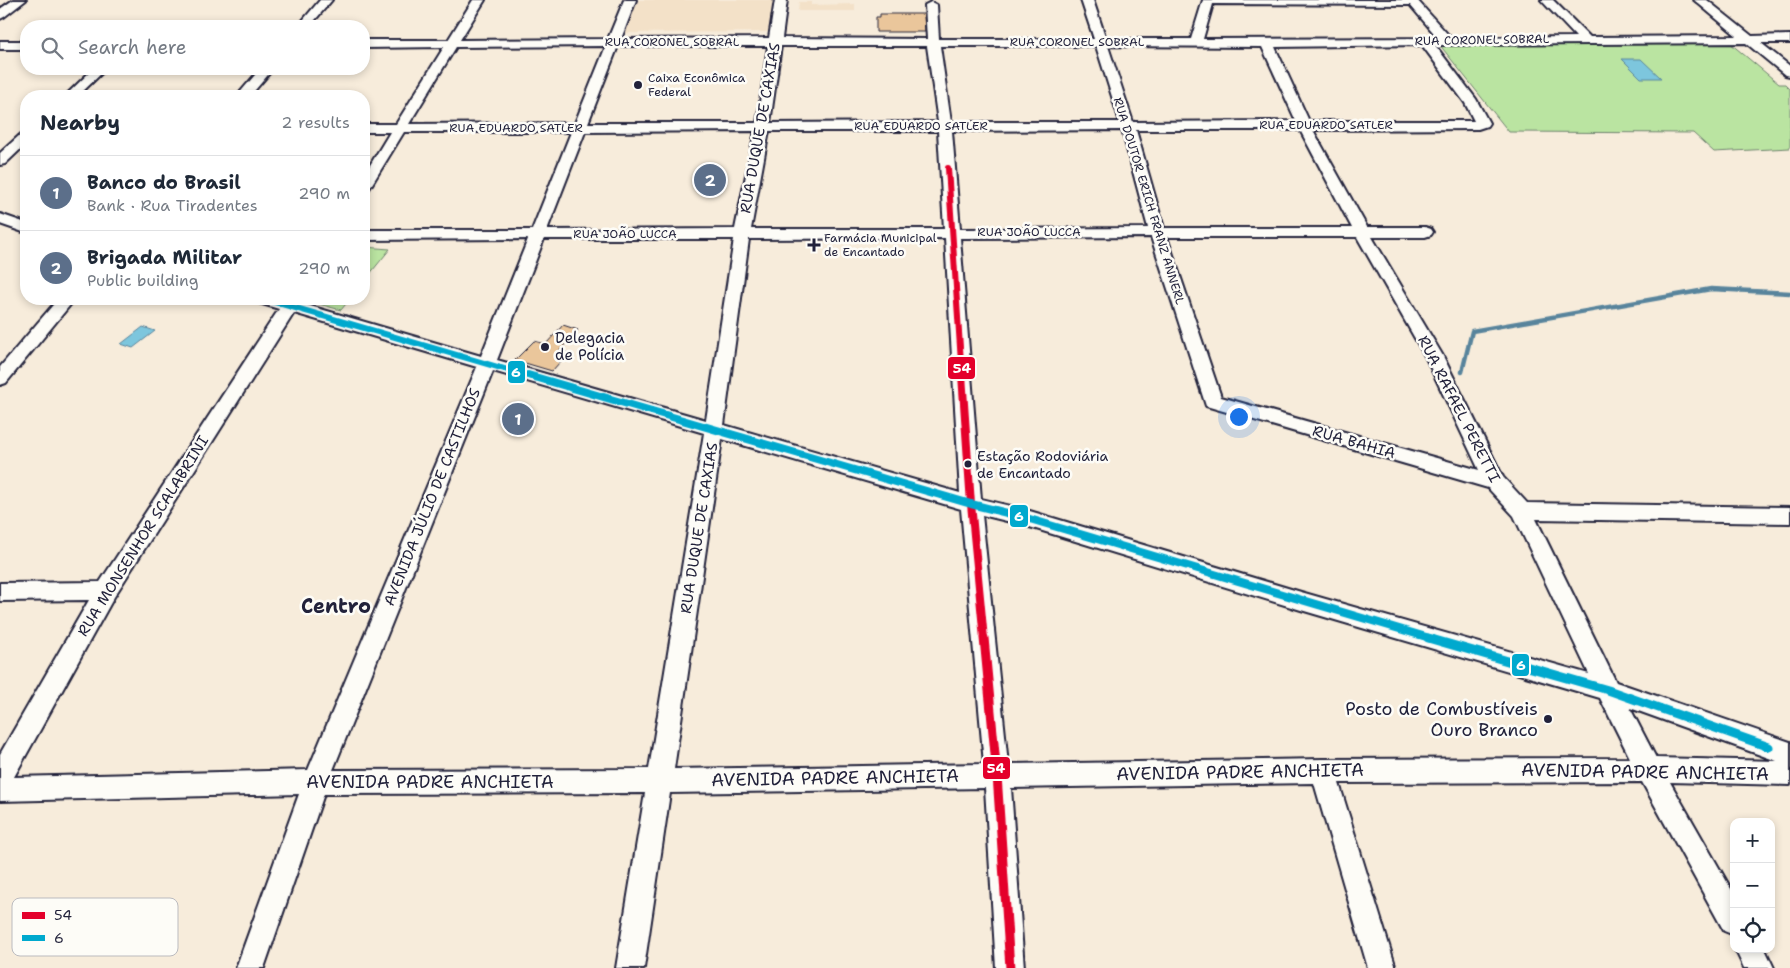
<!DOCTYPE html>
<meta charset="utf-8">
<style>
:root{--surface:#fff;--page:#f2f2f3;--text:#1f2937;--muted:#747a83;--line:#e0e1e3;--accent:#22223b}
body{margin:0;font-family:"Shantell Sans",sans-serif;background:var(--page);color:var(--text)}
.controls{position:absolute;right:15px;bottom:15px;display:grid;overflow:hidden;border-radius:10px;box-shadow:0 2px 8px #0003}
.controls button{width:45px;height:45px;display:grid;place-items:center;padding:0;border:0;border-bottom:1px solid var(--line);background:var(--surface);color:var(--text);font:25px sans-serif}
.you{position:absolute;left:1238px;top:416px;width:18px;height:18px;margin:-12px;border:4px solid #fff;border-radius:50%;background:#1a73e8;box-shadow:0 0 0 8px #1a73e833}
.badge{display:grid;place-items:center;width:32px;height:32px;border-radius:50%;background:var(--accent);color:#fff;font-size:16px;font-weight:700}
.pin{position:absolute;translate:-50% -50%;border:2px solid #fff;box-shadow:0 1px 5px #0006}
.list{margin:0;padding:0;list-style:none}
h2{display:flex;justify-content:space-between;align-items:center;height:65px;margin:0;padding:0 20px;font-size:21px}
h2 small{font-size:16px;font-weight:400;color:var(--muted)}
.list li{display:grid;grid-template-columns:32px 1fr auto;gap:15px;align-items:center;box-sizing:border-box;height:75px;padding:0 20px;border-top:1px solid var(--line)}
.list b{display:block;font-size:19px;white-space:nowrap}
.list p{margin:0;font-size:16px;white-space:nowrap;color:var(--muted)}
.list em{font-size:16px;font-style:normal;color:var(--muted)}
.icon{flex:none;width:28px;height:28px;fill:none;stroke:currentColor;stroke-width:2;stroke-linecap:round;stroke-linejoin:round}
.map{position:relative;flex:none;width:1790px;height:968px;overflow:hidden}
.search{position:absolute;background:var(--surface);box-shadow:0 2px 8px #0003;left:20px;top:20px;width:350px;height:55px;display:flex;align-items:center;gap:12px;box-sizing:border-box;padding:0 18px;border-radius:20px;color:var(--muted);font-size:19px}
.panel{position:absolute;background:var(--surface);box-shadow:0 2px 8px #0003;left:20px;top:90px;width:350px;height:215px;border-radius:20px}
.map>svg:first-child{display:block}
</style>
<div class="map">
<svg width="1790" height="968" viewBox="0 0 1790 968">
<rect width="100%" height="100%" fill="#f7ecdb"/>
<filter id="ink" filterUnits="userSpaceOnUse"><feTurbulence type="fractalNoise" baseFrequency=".02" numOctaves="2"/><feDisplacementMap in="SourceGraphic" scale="10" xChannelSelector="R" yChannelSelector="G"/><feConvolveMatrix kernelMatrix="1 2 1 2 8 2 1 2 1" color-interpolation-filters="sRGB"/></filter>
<g filter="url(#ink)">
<path fill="#f3e1c8" d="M634,0H775L770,32L622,33Z
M799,2H811V5L855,4V11H798Z"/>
<path fill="#bae4a1" stroke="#6e836e" d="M1730,43L1779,84H1785L1790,89V148L1714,152L1693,133L1509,132L1439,44Z
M364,247L390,249L364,281Z
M312,299H350L341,310L311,302Z"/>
<path fill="#7dc6dd" stroke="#59849c" d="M1622,59H1641L1661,78H1641Z
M143,327L155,331L133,348L121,344Z"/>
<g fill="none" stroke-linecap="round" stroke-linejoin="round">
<path stroke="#59849c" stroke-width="4.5" d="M1462,372L1472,331L1711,289L1790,293"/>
</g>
<path fill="#eac69b" stroke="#22223b" d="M880,14H924L925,32H876V17H880Z
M563,325L578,330L559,351L568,353L552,371L515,360L534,341L546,344Z"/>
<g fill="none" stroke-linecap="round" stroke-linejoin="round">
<g stroke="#22223b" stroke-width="4">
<path id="minor" d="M13,0H26L4,17L0,19V9Z
M320,0H332L310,26H298Z
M473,0H485L460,40L608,39L624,0H636L621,39L769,38L775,0H787L782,38L927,39L925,5L931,2L937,5L939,39H1094L1081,0H1093L1106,39H1191L1203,0H1417L1451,38L1576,37L1541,0H1553L1590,37L1737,36L1694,0H1707L1752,36L1790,35V43H1761L1790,66V76L1785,75L1746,43L1435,45L1476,99L1489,123L1487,126L1478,129L1313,130L1367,227H1425L1431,229L1433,232L1431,235L1425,237H1372L1443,356L1503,477L1527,503L1790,507V523L1536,519L1616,682L1790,742V785L1670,782L1734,894V935L1724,931L1642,782L1339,783L1396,968H1368L1314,783L1011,788L1024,968H996L985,788L670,793L644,968H616L645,793L324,794L264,968H236L299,794L0,801V754L89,600L0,601V583L100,582L279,309L259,303L257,299H302L300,303L481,356L528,239L364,240V230H532L571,132H404L369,189L364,190V175L390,132H364V124H396L444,47L364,48V40H448ZM1213,4L1410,5L1438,38L1203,39ZM1422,45L1465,103L1474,121H1309L1275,47ZM606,46L575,123L409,124L456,47ZM618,46H768L757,123H588ZM781,46H927L938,122L770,123ZM940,46H1096L1120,122H951ZM1108,46L1262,47L1296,121L1133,122ZM1122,130L1148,228L960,229L952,131ZM1136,130H1300L1352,228H1164ZM755,131L735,229L547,230L585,132ZM769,131H938L944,229H751ZM1151,237L1206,406L1488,488L1514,516L1589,674L1301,592L1023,509L981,499L960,238ZM1167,237H1357L1425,356L1479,470L1221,397ZM945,238L960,493L724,425L749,239ZM544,239H734L706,420L497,360ZM294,313L477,367L308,770L14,777L114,597ZM493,371L704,433L649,769L333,770ZM722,439L961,509L984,764L674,769ZM982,515L1023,525L1301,610L1600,698L1630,758L1323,759L1008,764ZM1630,708L1777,761L1656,758Z
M0,41H26V49H0Z
M93,69H106L78,96H65Z
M260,69H273L250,96H237Z
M26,133V144L5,164L0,165V153L21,134Z
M0,214L26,223V233L0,224Z
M58,299H75L6,383L0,385V367Z
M1735,949H1765L1774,968H1744Z"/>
</g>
<use href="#minor" fill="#fdfcf7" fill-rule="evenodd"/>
<g stroke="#fdfcf7" stroke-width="9">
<path id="bus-1-far2" d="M948,168L962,377"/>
</g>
<g stroke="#fdfcf7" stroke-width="11">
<path id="bus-1-far1" d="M962,375L971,504L984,639"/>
</g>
<g stroke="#fdfcf7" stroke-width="13">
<path id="bus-1" d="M984,638L997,775L1010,968"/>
</g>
<g stroke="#fdfcf7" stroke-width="9">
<path id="bus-2-far2" d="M265,299L532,377"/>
</g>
<g stroke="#fdfcf7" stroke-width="11">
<path id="bus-2-far1" d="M528,375L971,504L1023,517L1433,639"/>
</g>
<g stroke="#fdfcf7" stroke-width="13">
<path id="bus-2" d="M1428,638L1608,690L1769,747"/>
</g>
<use href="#bus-1-far2" stroke="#e4002b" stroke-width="6"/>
<use href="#bus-1-far1" stroke="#e4002b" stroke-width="8"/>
<use href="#bus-1" stroke="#e4002b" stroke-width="9"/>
<use href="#bus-2-far2" stroke="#00a9ce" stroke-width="6"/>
<use href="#bus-2-far1" stroke="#00a9ce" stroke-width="8"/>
<use href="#bus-2" stroke="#00a9ce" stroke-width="9"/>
</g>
</g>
<g fill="#22223b" stroke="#fdfcf7" stroke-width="2">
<circle cx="638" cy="85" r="5"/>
<path d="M811.5 237.5h5v5h5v5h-5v5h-5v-5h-5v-5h5z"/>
<circle cx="545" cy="347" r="5"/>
<circle cx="968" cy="464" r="4.5"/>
<circle cx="1548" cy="719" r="5"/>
</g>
<g text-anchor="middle" stroke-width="5" stroke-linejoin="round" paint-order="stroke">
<g font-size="12" fill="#22223b" stroke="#fdfcf7">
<text transform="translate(1482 40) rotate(-1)" y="4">RUA CORONEL SOBRAL</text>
<text x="672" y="46">RUA CORONEL SOBRAL</text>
<text x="1077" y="46">RUA CORONEL SOBRAL</text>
<text x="1326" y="129">RUA EDUARDO SATLER</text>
<text x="921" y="130">RUA EDUARDO SATLER</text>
<text x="516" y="132">RUA EDUARDO SATLER</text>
<text transform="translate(1149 201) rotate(73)" y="4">RUA DOUTOR ERICH FRANZ ANNERL</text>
<text x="1029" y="236">RUA JOÃO LUCCA</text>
<text x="625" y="238">RUA JOÃO LUCCA</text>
</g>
<g font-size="12" fill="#22223b" stroke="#fdfcf7" text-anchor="start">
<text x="648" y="82">Caixa Econômica<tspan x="648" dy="14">Federal</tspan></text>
<text x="824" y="242">Farmácia Municipal<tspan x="824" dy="14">de Encantado</tspan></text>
</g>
<g font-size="14" fill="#22223b" stroke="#fdfcf7" text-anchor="start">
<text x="977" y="461">Estação Rodoviária<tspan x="977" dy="17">de Encantado</tspan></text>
</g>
<g font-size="15" fill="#22223b" stroke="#fdfcf7">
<text transform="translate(760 128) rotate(-80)" y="5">RUA DUQUE DE CAXIAS</text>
<text transform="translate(1459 409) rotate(63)" y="5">RUA RAFAEL PERETTI</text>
<text transform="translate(1354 442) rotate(16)" y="5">RUA BAHIA</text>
<text transform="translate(432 497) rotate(-68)" y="5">AVENIDA JÚLIO DE CASTILHOS</text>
<text transform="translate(699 528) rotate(-81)" y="5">RUA DUQUE DE CAXIAS</text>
<text transform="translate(143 536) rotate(-58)" y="5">RUA MONSENHOR SCALABRINI</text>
</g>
<g font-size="15" fill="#22223b" stroke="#fdfcf7" text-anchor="start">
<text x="555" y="343">Delegacia<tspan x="555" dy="17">de Polícia</tspan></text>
</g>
<g font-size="18" fill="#22223b" stroke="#fdfcf7" text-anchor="end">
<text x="1538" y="715">Posto de Combustíveis<tspan x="1538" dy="21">Ouro Branco</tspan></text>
</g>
<g font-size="18" fill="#22223b" stroke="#fdfcf7">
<text transform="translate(1240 772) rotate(-1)" y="6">AVENIDA PADRE ANCHIETA</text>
<text transform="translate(1645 772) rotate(1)" y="6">AVENIDA PADRE ANCHIETA</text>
<text transform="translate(835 778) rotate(-1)" y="6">AVENIDA PADRE ANCHIETA</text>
<text x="430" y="788">AVENIDA PADRE ANCHIETA</text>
</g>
<g font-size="20" font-weight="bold" fill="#22223b" stroke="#fdfcf7">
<text x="336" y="613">Centro</text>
</g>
</g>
<rect x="12" y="898" width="166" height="58" rx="8" fill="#fdfcf7" stroke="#bbbbbf" stroke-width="1"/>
<rect x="22" y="912" width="23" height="7" fill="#e4002b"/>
<rect x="22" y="935" width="23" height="6" fill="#00a9ce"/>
<g font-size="14" fill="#22223b">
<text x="54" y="920">54</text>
<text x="54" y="943">6</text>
</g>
<g stroke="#fdfcf7" stroke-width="2">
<rect x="947" y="356" width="29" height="24" rx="5" fill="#e4002b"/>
<rect x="507" y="360" width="19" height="24" rx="5" fill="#00a9ce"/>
<rect x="1009" y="504" width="20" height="24" rx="5" fill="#00a9ce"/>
<rect x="1511" y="653" width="19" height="24" rx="5" fill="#00a9ce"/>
<rect x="982" y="756" width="29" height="24" rx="5" fill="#e4002b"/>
</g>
<g font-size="14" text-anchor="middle" font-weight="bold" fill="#fff">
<text x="962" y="373">54</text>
<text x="516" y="377">6</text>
<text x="1019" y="521">6</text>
<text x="1521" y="670">6</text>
<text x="996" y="773">54</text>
</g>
</svg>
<div class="controls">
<button>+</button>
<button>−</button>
<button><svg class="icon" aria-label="locate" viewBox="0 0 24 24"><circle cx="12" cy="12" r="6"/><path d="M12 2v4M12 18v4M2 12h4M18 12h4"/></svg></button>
</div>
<div class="you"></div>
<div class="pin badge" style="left:518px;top:419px;background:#5c6f8a">1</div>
<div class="pin badge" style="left:710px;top:180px;background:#5c6f8a">2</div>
<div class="search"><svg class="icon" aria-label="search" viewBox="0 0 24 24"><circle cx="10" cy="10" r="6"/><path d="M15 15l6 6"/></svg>Search here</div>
<section class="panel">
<h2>Nearby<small>2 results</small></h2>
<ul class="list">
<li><span class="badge" style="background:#5c6f8a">1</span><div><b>Banco do Brasil</b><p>Bank · Rua Tiradentes</p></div><em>290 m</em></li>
<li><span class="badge" style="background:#5c6f8a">2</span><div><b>Brigada Militar</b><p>Public building</p></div><em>290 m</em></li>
</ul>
</section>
</div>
